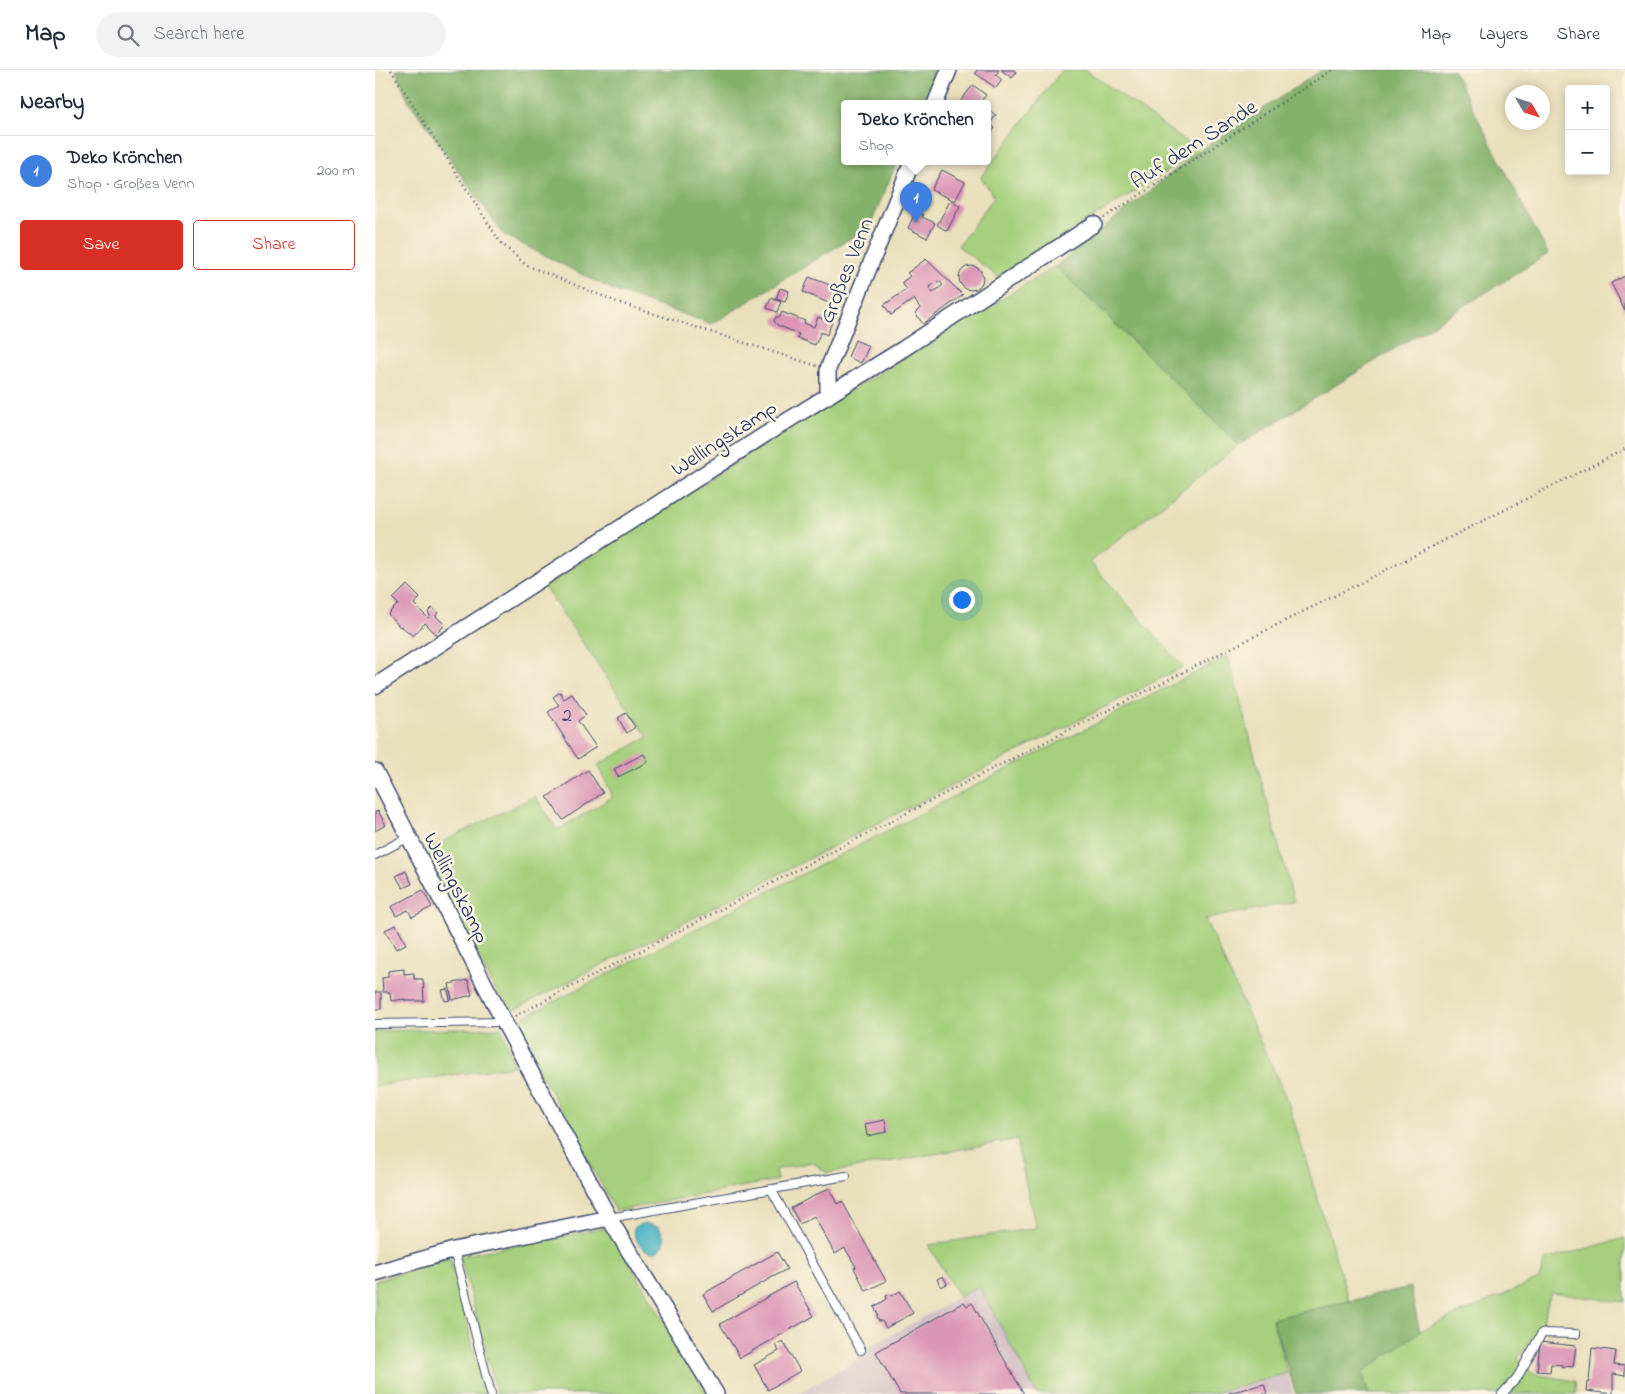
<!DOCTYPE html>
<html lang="en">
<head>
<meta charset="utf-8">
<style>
	:root { --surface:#fff; --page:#f2f2f3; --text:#1f2937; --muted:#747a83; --line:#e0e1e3; --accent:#d93025 }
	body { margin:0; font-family:"Indie Flower",sans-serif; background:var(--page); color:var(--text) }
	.controls { position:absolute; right:15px; top:15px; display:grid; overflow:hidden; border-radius:5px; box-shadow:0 2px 12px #0003 }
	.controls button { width:45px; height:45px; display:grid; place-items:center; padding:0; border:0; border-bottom:1px solid var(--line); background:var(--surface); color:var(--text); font:25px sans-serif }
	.compass { position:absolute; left:1130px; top:15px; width:45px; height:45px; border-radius:50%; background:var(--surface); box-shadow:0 2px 12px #0003; rotate:129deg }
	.you { position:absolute; left:586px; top:529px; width:18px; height:18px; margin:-12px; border:4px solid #fff; border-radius:50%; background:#1a73e8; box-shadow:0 0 0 8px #1a73e833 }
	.badge { display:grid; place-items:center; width:32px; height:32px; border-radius:50%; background:var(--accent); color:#fff; font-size:16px; font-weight:700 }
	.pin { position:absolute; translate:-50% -41px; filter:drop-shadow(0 1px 2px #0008) }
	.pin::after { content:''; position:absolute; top:26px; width:18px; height:15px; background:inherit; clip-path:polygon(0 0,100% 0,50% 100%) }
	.popup { position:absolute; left:466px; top:30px; width:150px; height:65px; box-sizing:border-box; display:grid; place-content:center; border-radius:5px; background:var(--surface); filter:drop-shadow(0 1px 4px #0005); font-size:16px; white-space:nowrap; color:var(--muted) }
	.popup b { font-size:19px; color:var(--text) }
	.popup::after { content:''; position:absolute; left:50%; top:100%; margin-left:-10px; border:10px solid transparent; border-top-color:var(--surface) }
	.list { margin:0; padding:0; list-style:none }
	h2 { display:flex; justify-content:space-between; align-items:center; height:65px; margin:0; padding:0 20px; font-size:21px }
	h2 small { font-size:16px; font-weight:400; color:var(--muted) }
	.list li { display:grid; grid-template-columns:32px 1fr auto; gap:15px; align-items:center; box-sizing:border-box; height:70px; padding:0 20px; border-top:1px solid var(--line) }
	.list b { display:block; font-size:19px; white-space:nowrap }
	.list p { margin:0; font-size:16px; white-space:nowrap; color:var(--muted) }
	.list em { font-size:16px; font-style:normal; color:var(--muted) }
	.actions { display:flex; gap:10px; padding:15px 20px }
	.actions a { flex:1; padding:11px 0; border:1px solid var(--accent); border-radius:5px; text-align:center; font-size:18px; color:var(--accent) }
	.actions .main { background:var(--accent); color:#fff }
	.icon { flex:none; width:28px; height:28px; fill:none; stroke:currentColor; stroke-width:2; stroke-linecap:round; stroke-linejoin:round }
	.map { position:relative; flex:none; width:1250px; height:1324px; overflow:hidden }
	header { display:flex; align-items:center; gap:30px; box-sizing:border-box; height:70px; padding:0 25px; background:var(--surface); border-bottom:1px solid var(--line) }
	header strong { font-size:24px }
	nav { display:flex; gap:28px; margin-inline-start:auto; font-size:18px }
	.search { width:350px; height:45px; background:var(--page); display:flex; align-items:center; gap:12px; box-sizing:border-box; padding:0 18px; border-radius:28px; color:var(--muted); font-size:19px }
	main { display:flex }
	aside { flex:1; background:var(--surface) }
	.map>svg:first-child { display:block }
</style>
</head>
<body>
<header>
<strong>Map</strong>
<div class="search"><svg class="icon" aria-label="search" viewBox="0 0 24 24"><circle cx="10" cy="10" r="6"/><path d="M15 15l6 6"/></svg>Search here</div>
<nav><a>Map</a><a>Layers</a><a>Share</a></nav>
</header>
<main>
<aside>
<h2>Nearby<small></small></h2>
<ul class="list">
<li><span class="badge" style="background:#3f7fe0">1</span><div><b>Deko Krönchen</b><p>Shop · Großes Venn</p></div><em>200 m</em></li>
</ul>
<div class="actions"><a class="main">Save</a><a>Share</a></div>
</aside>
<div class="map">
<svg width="1250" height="1324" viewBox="0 0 1250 1324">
	<rect width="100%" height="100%" fill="#fcf5e5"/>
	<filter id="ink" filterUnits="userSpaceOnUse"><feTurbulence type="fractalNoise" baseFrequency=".02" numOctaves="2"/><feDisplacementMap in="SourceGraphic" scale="10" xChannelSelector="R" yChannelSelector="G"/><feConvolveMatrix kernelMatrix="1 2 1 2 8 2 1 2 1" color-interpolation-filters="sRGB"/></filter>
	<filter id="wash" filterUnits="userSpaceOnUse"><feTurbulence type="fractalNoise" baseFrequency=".0096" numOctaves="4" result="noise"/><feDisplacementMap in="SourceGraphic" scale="20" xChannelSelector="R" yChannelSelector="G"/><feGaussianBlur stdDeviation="1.12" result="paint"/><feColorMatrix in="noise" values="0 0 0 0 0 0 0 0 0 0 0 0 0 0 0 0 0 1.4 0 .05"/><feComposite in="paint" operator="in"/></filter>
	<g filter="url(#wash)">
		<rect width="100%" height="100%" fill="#e9dfbb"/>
		<path fill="#d2bec4" d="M604,1216L662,1324H421L484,1289L482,1284Z
			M912,1303L918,1324H835Z"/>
		<path fill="#a5cf7b" stroke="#607f6c" d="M687,0H711L824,81L623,207L583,176L619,127L606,107Z
			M681,196L864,375L715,492L808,597L133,943L47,782L160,726L182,760L238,727L223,695L273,667L169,517L404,364Z
			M853,586L919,832L830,849L913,1032L974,1231L897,1249L912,1303L835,1324H662L604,1216L584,1227L553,1175L661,1158L643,1079V1069L452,1103L437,1092L400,1100L402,1110L241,1141L170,1011L137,953Z
			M126,958L139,996L0,1016V961Z
			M233,1157L332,1324H122L85,1186Z
			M1250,1168V1232L1176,1223L1167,1254L1143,1288L1158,1304L1200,1311L1201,1324H994L987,1303L1045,1261L1164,1209L1170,1190Z
			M75,1188L110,1324H0V1211Z"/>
		<path fill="#84b26b" stroke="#507064" d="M21,0H561L546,34H470V92H522L495,156L337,254L240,221L129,165L33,30Z
			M947,0H1078L1173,184L864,375L681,196L824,81Z
			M1035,1217L1045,1261L987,1303L994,1324H921L897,1249Z"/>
		<path fill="#46b2c3" stroke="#307090" d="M266,1154H273L284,1157L289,1167V1175L282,1182C269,1183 262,1174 258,1161L260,1157Z"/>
		<g id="blocks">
			<path fill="#db95b5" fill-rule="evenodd" d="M602,0H624L621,5L627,10L621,18L600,3Z
				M626,0H639L641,2L637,8Z
				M598,15L611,25L604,34H585L584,33Z
				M612,39L621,45L615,54L620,58L613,67Z
				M567,100L590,112L580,131L556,120Z
				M575,131L585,136L572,161L562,155Z
				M541,141L548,145L547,147L560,153L552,168L533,158Z
				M551,189L588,225L548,254L540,243L545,238L539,229L516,245L509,235L532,219L526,213L535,206L532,203ZM564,211L568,215L558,223L554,217Z
				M584 208a12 12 0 1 1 24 0a12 12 0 1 1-24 0Z
				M1250,206V241L1236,213Z
				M434,207L463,218L456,234L428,222Z
				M405,218L414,221L410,232L401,229Z
				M396,228L406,232L402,242L392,238Z
				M407,242L430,251L429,253L439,257L443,247L457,252L452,265L446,262L440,275L422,268L424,264L402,255L399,251L401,247H405Z
				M480,270L494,276L486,293L473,287Z
				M32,515L45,528L39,534L53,548L55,546L53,542L57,538L63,542L61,546L70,555L61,564L50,553L38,566L26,556L25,557L13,544L23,534L18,529Z
				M185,622L189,629L197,624L211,645L203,651L221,677L203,689L173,642L184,635L178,627Z
				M251,643L260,657L252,663L243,648Z
				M269,684L273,692L243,707L239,699Z
				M213,700L228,723L188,750L172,727Z
				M3,741L11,755L0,761V742Z
				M31,801L37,814L28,818L21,806Z
				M48,820L57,837L37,847L33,840L21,846L16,837Z
				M21,855L31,874L21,879L10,860Z
				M29,899V904L39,903V909H48L49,931H30V929L16,931L15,922H8L7,908L13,907V901Z
				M93,910L97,925L77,930L74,914Z
				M73,919L75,930L70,931L67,920Z
				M0,922H6V939H0Z
				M510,1050L512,1062L492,1066L490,1054Z
				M454,1118L462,1134L467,1131L511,1211L491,1221L479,1198L481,1197L470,1178L460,1184L439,1146L425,1154L416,1138Z
				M402,1182L412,1199L338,1241L328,1224Z
				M568,1206L572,1214L566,1217L562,1209Z
				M419,1212L439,1246L365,1288L345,1254Z
				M525,1221L538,1243L511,1258L507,1251H504L502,1246L503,1244L499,1237L512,1229L511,1226L515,1224L517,1226Z
				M589,1232L592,1236L597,1233L649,1324H525L501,1282Z
				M408,1271L425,1301L393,1320L379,1295L404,1281L400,1275Z
				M1165,1272L1201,1276L1198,1297L1190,1296V1298L1187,1297V1295L1176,1294L1175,1302L1162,1301Z
				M1217,1278L1241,1281L1239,1295L1250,1296V1306L1238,1304V1324L1211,1321L1212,1312H1214Z
				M889,1314L892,1324H854V1323Z"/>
		</g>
	</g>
	<g filter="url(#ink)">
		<use href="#blocks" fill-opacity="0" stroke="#3a496c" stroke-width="1"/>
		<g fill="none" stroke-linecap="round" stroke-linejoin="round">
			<g stroke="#3a496c" stroke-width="10">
				<path id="service" d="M0,785L34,767
					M0,954L129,952
					M396,1119L486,1280
					M234,1148L471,1106
					M79,1180L116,1324
					M1127,1324L1142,1308L1167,1263L1201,1264"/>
			</g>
			<g stroke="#3a496c" stroke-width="18">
				<path id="minor" d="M560,34L574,0
					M453,326V299L537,92
					M0,616L391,364L528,279L719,154
					M0,701L129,952L234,1148
					M0,1203L79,1180L234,1148L341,1324"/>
			</g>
			<path stroke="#3a496c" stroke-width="2.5" stroke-dasharray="1 4" stroke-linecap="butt" d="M16,0L125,172L151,195L242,232L442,296
				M729,148L957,0
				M140,946L613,701L1250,379"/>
			<use href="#service" stroke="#fff" stroke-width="8"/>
			<use href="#minor" stroke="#fff" stroke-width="15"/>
		</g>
	</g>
	<g text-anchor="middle" stroke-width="5" stroke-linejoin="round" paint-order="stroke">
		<g font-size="20" fill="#4b4874">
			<text x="192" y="651">2</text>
		</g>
		<g font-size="22" fill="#1b2f5e" stroke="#fcf5e5">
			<text transform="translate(818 73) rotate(-33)" y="8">Auf dem Sande</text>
			<text transform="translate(470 200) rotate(-68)" y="8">Großes Venn</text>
			<text transform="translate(348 367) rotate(-33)" y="8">Wellingskamp</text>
			<text transform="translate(83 817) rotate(63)" y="8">Wellingskamp</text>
		</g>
	</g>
</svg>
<div class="controls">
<button>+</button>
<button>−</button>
</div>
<svg class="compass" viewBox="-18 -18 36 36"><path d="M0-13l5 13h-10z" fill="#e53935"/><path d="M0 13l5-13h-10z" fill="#747a83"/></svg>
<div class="you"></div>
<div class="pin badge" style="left:541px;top:153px;background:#3f7fe0">1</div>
<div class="popup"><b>Deko Krönchen</b>Shop</div>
</div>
</main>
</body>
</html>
